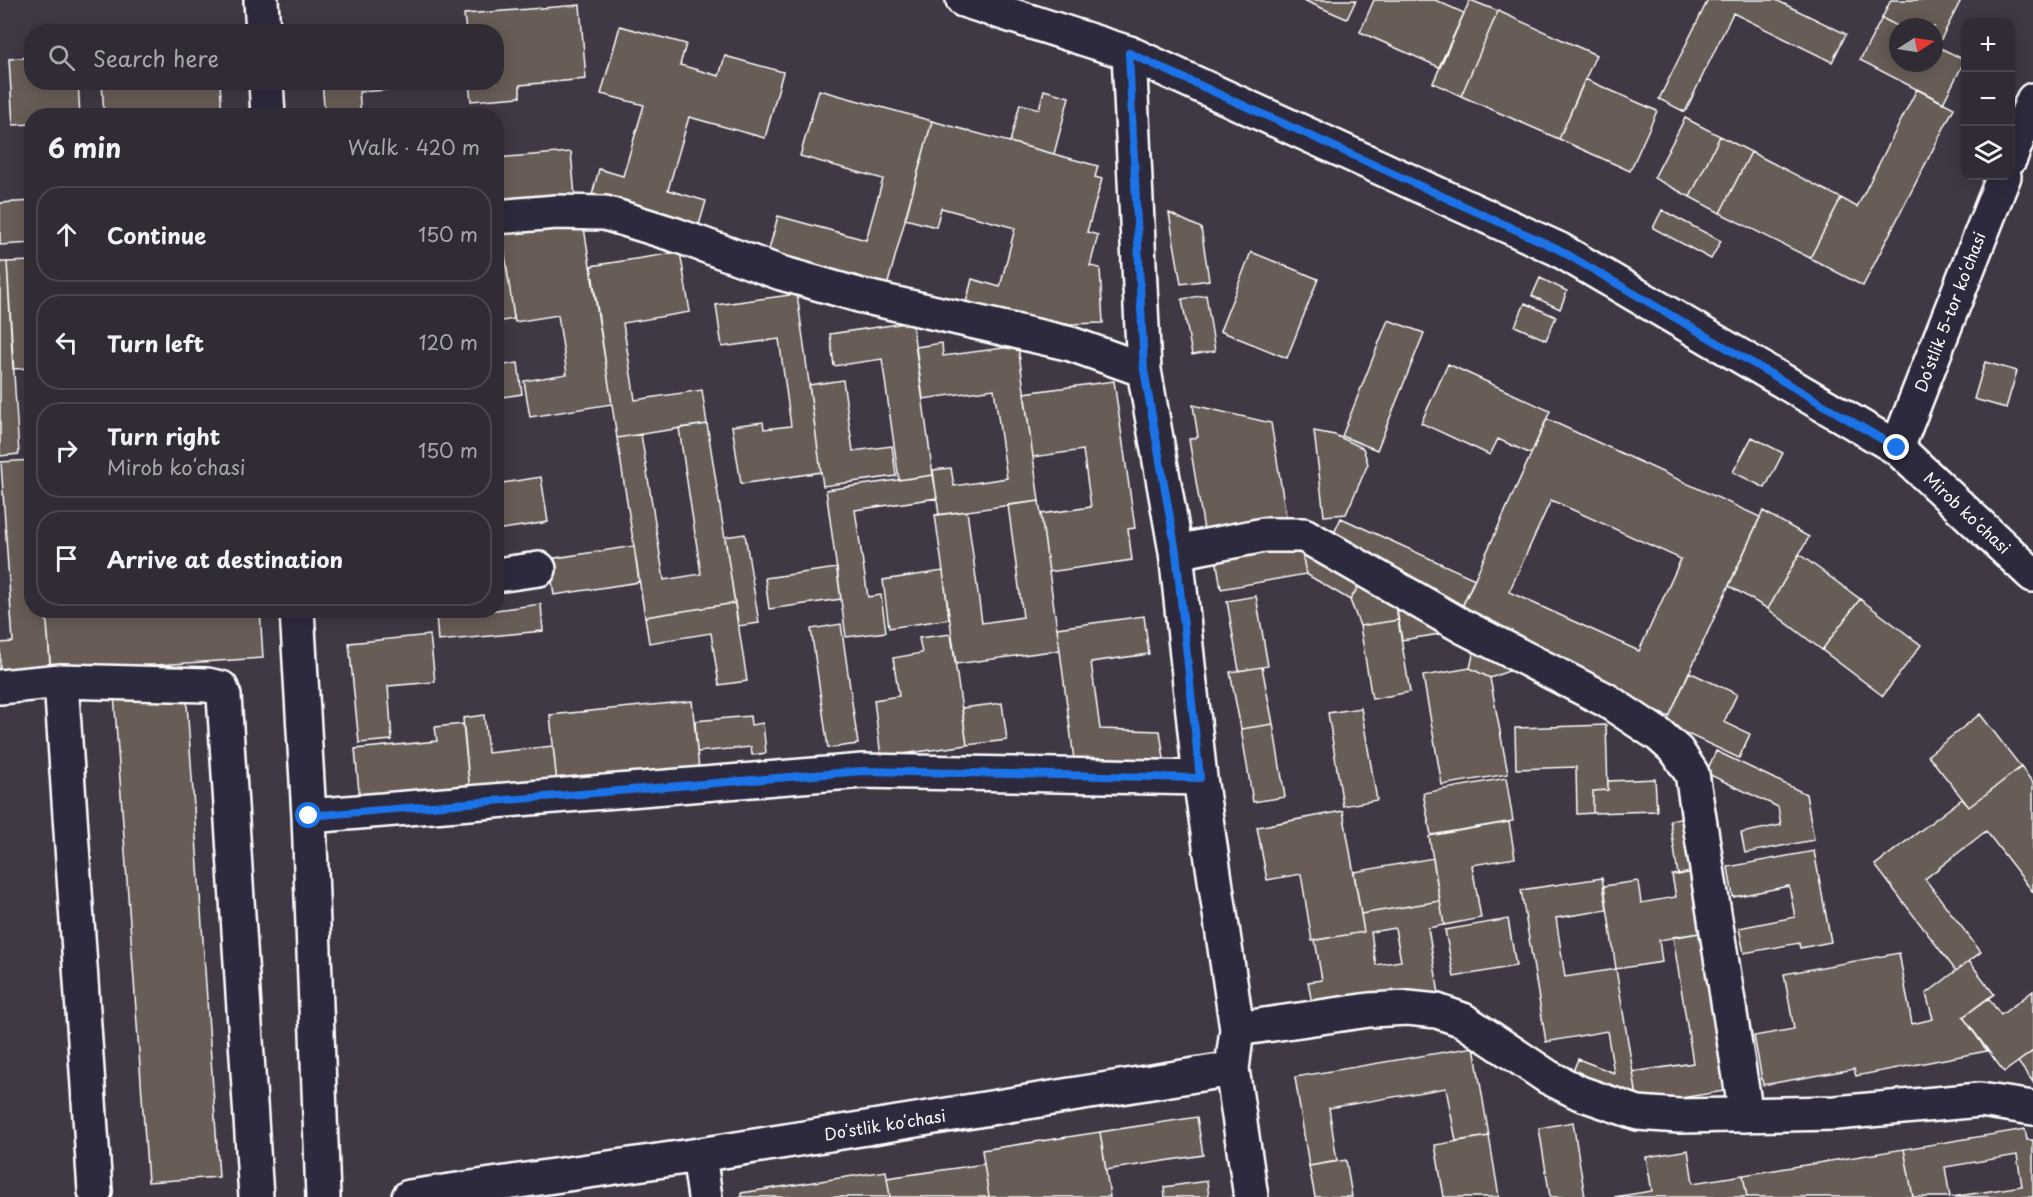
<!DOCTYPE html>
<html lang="en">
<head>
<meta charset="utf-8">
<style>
	:root { --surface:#302b34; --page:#38333c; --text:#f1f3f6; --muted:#a8a7ac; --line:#4b474f }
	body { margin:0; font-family:"Playpen Sans",sans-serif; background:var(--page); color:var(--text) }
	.controls { position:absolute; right:18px; top:18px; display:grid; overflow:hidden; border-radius:12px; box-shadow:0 3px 15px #0003 }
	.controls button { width:54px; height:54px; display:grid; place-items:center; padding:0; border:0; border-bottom:2px solid var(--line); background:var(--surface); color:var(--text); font:30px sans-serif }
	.compass { position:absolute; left:1889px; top:18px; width:54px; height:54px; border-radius:50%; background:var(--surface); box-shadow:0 3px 15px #0003; rotate:78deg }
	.stop { position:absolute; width:18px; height:18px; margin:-14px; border:4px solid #1a73e8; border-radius:50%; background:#fff }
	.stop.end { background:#1a73e8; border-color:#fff; box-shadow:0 2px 6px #0008 }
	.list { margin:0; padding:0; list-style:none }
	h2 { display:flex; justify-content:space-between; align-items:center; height:78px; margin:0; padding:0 24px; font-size:26px }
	h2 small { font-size:20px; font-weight:400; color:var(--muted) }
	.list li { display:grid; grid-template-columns:39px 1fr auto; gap:18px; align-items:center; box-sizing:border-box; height:96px; margin:0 12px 12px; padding:0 12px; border:2px solid var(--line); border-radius:24px }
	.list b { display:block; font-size:22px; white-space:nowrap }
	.list p { margin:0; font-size:20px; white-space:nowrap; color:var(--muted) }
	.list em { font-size:20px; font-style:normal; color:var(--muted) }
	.icon { flex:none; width:33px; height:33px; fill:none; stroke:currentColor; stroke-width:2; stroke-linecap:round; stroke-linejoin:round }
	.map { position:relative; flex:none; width:2033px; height:1197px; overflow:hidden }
	.search { position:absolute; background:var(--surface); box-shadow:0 3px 15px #0003; left:24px; top:24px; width:480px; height:66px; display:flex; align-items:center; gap:15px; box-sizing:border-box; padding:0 21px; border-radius:24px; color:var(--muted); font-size:22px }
	.panel { position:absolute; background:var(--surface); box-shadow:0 3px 15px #0003; left:24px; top:108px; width:480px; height:510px; border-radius:24px }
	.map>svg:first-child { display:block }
</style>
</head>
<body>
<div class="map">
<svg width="2033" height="1197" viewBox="0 0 2033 1197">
	<rect width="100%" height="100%" fill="#403945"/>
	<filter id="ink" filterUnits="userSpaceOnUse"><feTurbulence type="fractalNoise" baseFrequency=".0167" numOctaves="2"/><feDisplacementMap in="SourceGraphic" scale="12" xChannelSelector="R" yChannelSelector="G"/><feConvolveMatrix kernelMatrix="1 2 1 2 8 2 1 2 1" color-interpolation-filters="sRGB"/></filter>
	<g filter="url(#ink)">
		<path fill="#685c57" stroke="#fff" stroke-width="1.5" fill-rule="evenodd" d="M1303,0H1356L1347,19Z
			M1374,0H1435L1464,13L1439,67L1360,32Z
			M1470,0L1498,11L1461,96L1433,83Z
			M1708,0H1776L1846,34L1832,62L1733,13L1685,112L1659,99Z
			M1891,0H1961L1937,47L1934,45V27H1899L1882,18Z
			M580,5L586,79L520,85V97L471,101L469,82H496V32H466L464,14Z
			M1498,11L1596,55L1559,139L1461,96Z
			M1882,18L1899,27L1898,63H1934V45L1965,60L1943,103L1860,60Z
			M620,26L686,44L680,65L719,76L725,56L783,72L765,138L689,117L668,190L706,201L699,225L592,195L599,169L623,176L644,105L601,94Z
			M32,57V82H78L80,116H32V124L13,125L9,59Z
			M1585,79L1657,111L1630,171L1559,139Z
			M102,82H220L222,116H104Z
			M322,82H469L470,84L359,92L361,116H325Z
			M1917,89L1954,108L1863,286L1810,258L1841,198L1857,207Z
			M819,90L932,121L885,294L766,261L778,216L866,240L883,179L800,156Z
			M1044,90L1069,97L1054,154L1010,142L1020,104L1039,109Z
			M1685,118L1720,136L1690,197L1654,178Z
			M932,121L1098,166L1095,177L1102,179L1087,232L1098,235L1090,266L1100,268L1103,323L1001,326L963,315L972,279L1000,287L1015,228L941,208L936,227L905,219Z
			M1720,136L1751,152L1720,213L1690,197Z
			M571,152L576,207L496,214V158Z
			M1751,152L1841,198L1810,258L1720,213Z
			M32,201V243L0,245V203Z
			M1662,210L1721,241L1711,259L1653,228Z
			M1169,213L1201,228L1209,280L1181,284Z
			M582,215L612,404L530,417L524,381L567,374L558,315L515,322L500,227Z
			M504,247L514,319L496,322V248Z
			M680,252L690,312L623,323L635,400L702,390L707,424L617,438L591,266Z
			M1251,252L1318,279L1287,358L1220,331Z
			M32,261V368L13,369L7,262Z
			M0,262H7L19,454L0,456Z
			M1540,278L1567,291L1560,309L1532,296Z
			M797,294L821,472L741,484L732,426L763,422L764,429L791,426L779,339L722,347L716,305Z
			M1206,295L1215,351L1192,355L1182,299Z
			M1525,303L1556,317L1546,340L1515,326Z
			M1388,320L1424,333L1377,450L1342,436Z
			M912,322L933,475L899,480L882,359L834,366L830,334Z
			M942,343L943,356L1018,346L1039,501L939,515L933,470L951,468L954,486L1007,478L994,389L923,399L916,347Z
			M1985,362L2017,371L2006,408L1974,399Z
			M518,363L522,394L496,398V366Z
			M1448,364L1550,411L1531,454L1498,439L1490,455L1421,423Z
			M843,380L853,451L892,446L896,476L823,486L809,385Z
			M1114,381L1135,528L1128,529L1132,560L1049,572L1041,514L1091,507L1083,450L1033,457L1024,393Z
			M1193,405L1271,423L1288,528L1206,542L1189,439L1198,437Z
			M1547,419L1760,517L1669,717L1456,620ZM1551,500L1681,559L1639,651L1509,592Z
			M707,424L735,603L645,617L617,438L641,434L664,580L701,574L679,428Z
			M496,426L502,454L496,455Z
			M1314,431L1335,435L1363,448L1368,464L1346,514L1324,516Z
			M1752,437L1783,453L1765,488L1733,472Z
			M32,460V610H46L51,678L0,682V643L13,642L1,462Z
			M933,475L937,498L855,510L868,597L881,595L886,632L846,637L826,490Z
			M541,477L548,522L496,530V484Z
			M1039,501L1060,650L956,664L935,515L967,511L982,623L1023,617L1008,505Z
			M1763,511L1809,537L1768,609L1729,586Z
			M1341,518L1475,579L1462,607L1328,546Z
			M745,534L759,623L738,626L725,537Z
			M1299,536L1365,576L1350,600L1306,574Z
			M1299,536L1306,574L1221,589L1215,551Z
			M634,546L639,582L554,595L549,559Z
			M1799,554L1860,599L1822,650L1768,609Z
			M837,568L841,599L769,609L765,578Z
			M943,571L949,619L889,628L883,580Z
			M1361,582L1396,604L1398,620L1360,626L1350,600Z
			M1256,596L1268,666L1239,671L1227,601Z
			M1860,599L1921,645L1883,696L1822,650Z
			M735,603L747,681L719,685L711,633L649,643L645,617Z
			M541,604L543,631L438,641L436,614L496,610Z
			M1424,607L1437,613L1440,634L1402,640L1397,611Z
			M46,610H260L263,658L51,672Z
			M1144,616L1149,654L1091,662L1100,729L1160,731L1165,766L1075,767L1057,628Z
			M1398,620L1410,692L1372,699L1360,626Z
			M841,624L858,744L828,748L811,629Z
			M951,634L967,745L881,757L874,700L899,696L893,658L922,653L919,638Z
			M430,635L435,682L388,686L392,740L359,743L349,643Z
			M1477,637L1517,657L1509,671L1490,678L1470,668Z
			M1262,667L1273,724L1241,729L1230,672Z
			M1470,668L1490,678L1508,774L1442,785L1423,676Z
			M1689,672L1737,694L1724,722L1750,734L1739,758L1666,724Z
			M186,689L219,1177L148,1182L114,694Z
			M692,701L699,769L557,783L550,715Z
			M1002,703L1007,740L967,745L962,708Z
			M1361,708L1377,800L1343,806L1328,713Z
			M1980,714L2021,767L1969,807L1928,755Z
			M484,715L488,753L553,746L557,783L470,792L463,718Z
			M750,716L751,725L763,723L766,753L752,755L751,747L697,752L695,721Z
			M463,724L470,792L360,803L355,749L437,741L435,727Z
			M1273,724L1285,797L1253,802L1241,729Z
			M1606,725L1608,790L1593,791V813L1577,814L1576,767L1516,769L1515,728Z
			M1716,751L1806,794L1814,840L1745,853L1741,833L1781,825L1778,807L1706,773Z
			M2021,767L2033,783V892L1986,831L1925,879L1981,952L1956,971L1875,865L1962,799L1969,807Z
			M1506,778L1513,821L1431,835L1423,793Z
			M1655,779L1657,811L1593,813V791L1608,790V781Z
			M1343,811L1364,932L1312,941L1301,874L1267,880L1257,827Z
			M1694,815L1702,870L1678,875L1670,820Z
			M1509,822L1515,858L1472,865L1481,918L1444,925L1429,836Z
			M1814,851L1831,942L1800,948L1799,943L1744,953L1739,928L1795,917L1789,886L1733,897L1728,867Z
			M1433,858L1440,901L1361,914L1354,872Z
			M1702,870L1712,931L1659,940L1662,962L1616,969L1604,886L1638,881L1641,903L1676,897L1672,875Z
			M1602,878L1607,910L1556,918L1565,977L1616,969L1637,1097L1571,1076L1578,1059L1614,1073L1607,1031L1546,1042L1521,890Z
			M1440,901L1444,925L1428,928L1439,994L1314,1015L1308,982L1322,980L1315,940L1364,932L1361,914ZM1395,928L1401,961L1376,965L1371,932Z
			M1508,919L1516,966L1454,977L1445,930Z
			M1712,931L1737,1089L1638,1105L1633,1072L1693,1063L1673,937Z
			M1899,953L1912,1024L1933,1019L1926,994L1969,961L1994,994L1963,1017L1987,1051L1856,1076L1854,1069L1763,1085L1754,1036L1794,1029L1784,974Z
			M2033,991V1051L2004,1072L1963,1017L1988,998L2001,1015Z
			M1474,1047L1489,1136L1456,1141L1446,1088L1329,1108L1337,1161L1309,1166L1295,1077Z
			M2033,1051V1082L2018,1062Z
			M1197,1117L1203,1155L1106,1170L1100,1132Z
			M1573,1122L1585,1197H1550L1539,1128Z
			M2025,1129L2027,1140H2033V1197H1952L2022,1186L2017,1155L1945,1167L1950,1197H1913L1904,1149Z
			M1100,1132L1110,1197H989L982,1150Z
			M1489,1136L1499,1197H1444L1435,1145Z
			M1904,1149L1913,1197H1747L1743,1175Z
			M1688,1150L1693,1183L1743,1175L1747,1197H1614L1652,1191L1646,1157Z
			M1346,1160L1352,1197H1315L1309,1166Z
			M984,1164L989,1197H890L887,1178Z
			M886,1171L890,1197H741V1193Z
			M1207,1181L1209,1197H1165L1164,1187Z"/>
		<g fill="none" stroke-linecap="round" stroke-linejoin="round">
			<g stroke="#fff" stroke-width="38">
				<path id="street" d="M261,0L263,32
					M1129,53L1144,370L1176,552L1200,778L1237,1029L1232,1069
					M266,82L268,116
					M496,217L556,212L605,213L676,235L781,273L862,296L1071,344L1144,370
					M1176,552L1264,535H1304L1462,626L1606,700L1659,735L1677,751L1692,774L1746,1115
					M496,575L539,569
					M297,610L309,816L323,1197
					M61,681L95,1191
					M0,687L61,681L207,685L221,688L224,696L256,1197
					M309,816L863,771L1200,778
					M1237,1029L1369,1010L1408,1008L1437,1011L1463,1020L1548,1077L1580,1093L1638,1113L1679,1116L1836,1113L1980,1100L2033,1108
					M699,1155L705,1197
					M409,1197L699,1155L1232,1069L1251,1197"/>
			</g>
			<g stroke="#fff" stroke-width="38">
				<path id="secondary" d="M963,0L1129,53L1558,249L1897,448L2033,575
					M2010,158L2033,100
					M1897,448L2004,176"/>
			</g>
			<use href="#street" stroke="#2f2a3d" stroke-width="33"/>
			<use href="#secondary" stroke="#2f2a3d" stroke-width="33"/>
		</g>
	</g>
	<g fill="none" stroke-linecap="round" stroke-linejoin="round" filter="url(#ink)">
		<path stroke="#1a73e8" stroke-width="8" d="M309,816L863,771L1200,778L1176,552L1144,370L1129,53L1558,249L1897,448"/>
	</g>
	<g text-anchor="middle" stroke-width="4.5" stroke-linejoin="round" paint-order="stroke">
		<g font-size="16" fill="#fff" stroke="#2f2a3d">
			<text transform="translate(1950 312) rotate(-69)" y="6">Doʻstlik 5-tor koʻchasi</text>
			<text transform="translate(1967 513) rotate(43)" y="6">Mirob koʻchasi</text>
			<text transform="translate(885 1125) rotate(-9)" y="6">Doʻstlik koʻchasi</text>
		</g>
	</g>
</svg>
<div class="controls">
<button>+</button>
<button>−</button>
<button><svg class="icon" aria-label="layers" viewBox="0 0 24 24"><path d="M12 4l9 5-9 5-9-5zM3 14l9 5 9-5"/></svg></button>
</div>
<svg class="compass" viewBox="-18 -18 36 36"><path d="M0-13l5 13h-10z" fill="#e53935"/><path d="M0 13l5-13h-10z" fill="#a8a7ac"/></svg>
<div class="stop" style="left:309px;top:816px"></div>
<div class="stop end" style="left:1897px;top:448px"></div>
<div class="search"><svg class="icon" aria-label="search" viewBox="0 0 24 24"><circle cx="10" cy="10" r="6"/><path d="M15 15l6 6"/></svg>Search here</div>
<section class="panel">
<h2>6 min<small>Walk · 420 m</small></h2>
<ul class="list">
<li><svg class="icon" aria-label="ahead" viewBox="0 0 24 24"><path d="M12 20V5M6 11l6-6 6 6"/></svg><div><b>Continue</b></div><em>150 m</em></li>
<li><svg class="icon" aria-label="left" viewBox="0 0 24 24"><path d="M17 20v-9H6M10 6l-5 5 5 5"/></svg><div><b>Turn left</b></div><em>120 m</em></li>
<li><svg class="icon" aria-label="right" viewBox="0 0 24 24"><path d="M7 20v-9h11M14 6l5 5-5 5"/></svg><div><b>Turn right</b><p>Mirob koʻchasi</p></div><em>150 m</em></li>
<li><svg class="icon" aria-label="arrive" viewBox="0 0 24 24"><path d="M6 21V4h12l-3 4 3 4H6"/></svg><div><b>Arrive at destination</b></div></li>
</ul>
</section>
</div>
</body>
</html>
